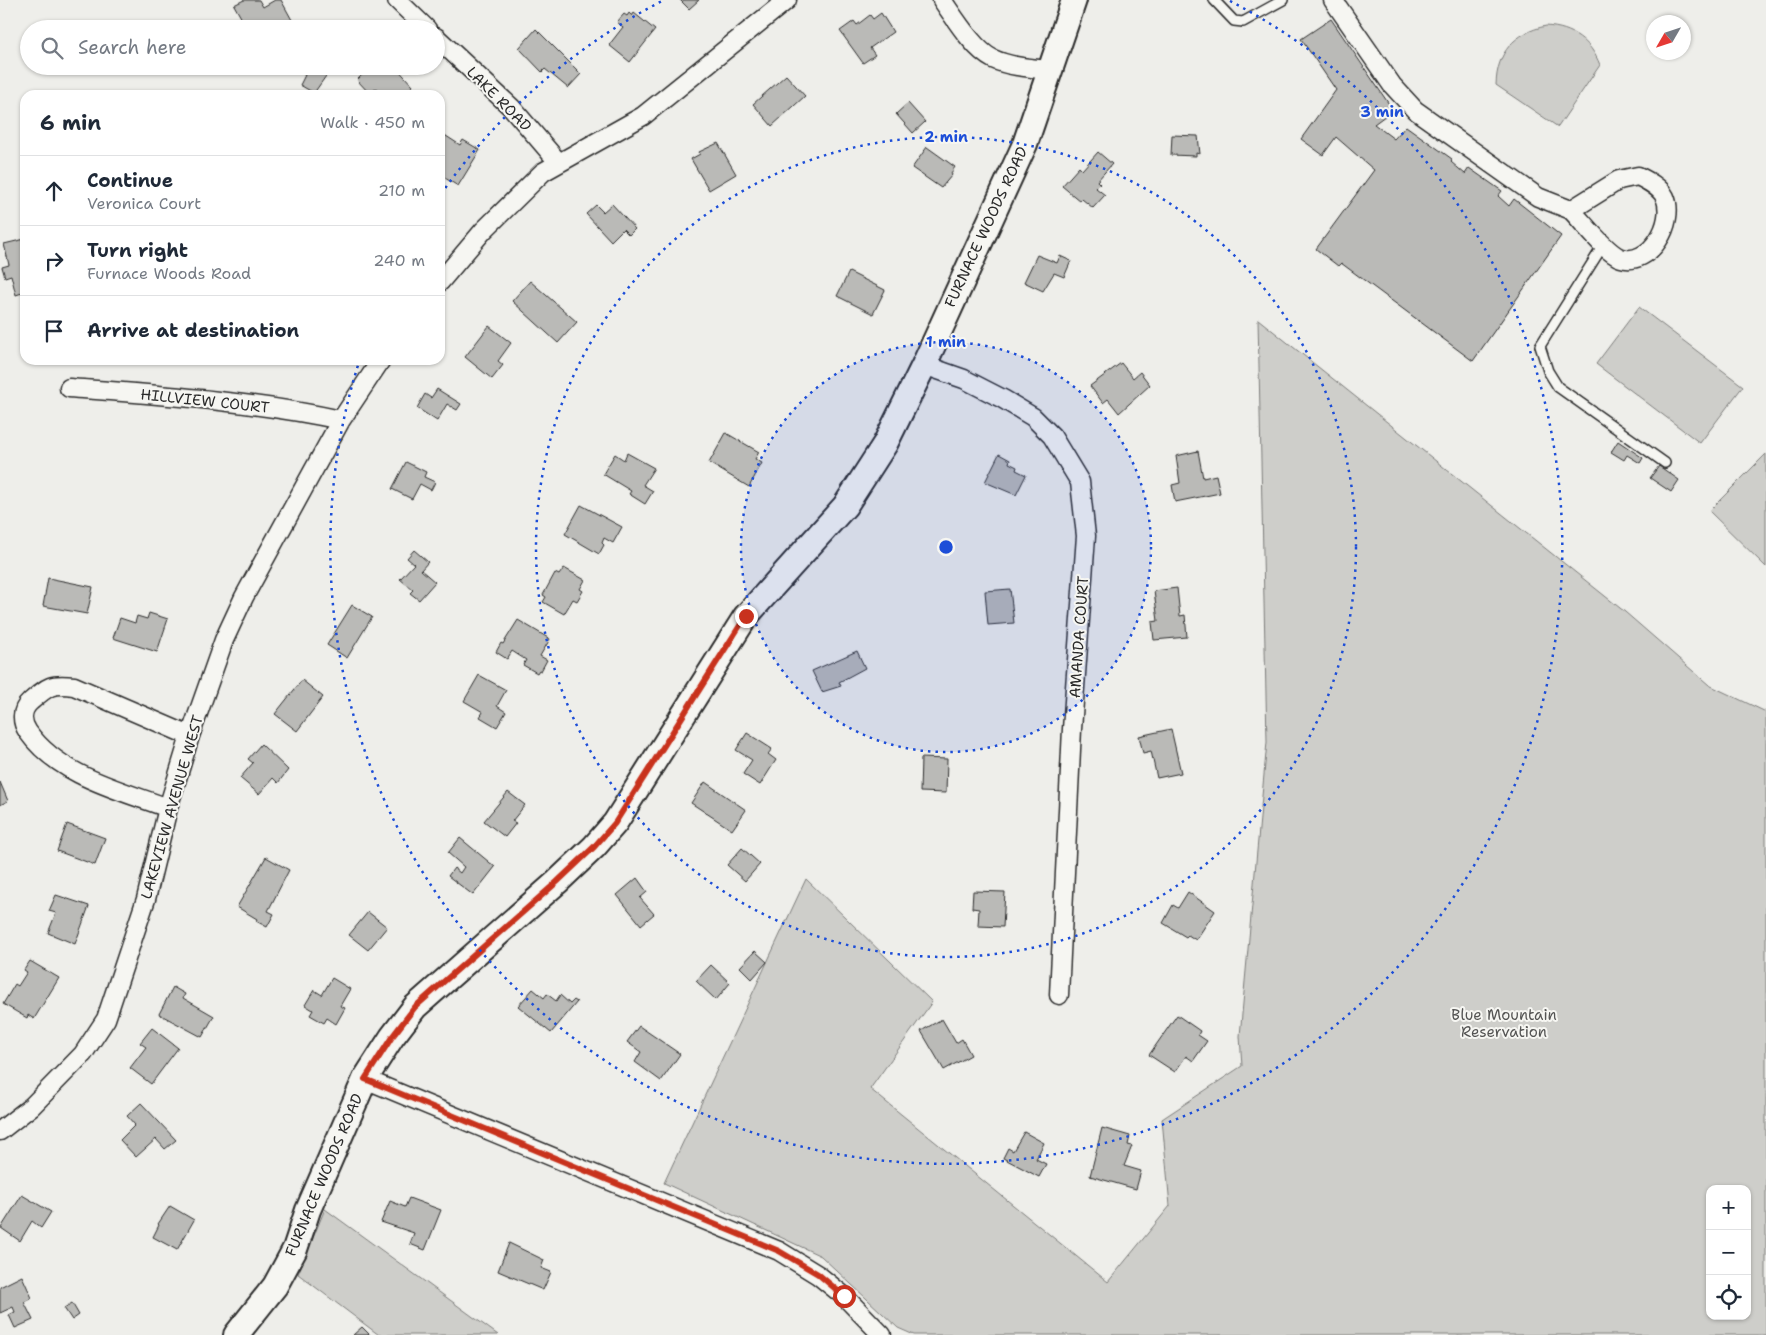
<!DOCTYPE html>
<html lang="en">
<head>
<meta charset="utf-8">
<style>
	:root { --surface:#fff; --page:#f6f6f7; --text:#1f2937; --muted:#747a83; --line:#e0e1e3 }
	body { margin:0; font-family:"Shantell Sans",sans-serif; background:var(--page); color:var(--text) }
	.controls { position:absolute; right:15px; bottom:15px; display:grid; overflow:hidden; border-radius:10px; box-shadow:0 1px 4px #0004 }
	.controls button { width:45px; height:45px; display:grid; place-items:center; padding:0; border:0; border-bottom:1px solid var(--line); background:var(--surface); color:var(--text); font:25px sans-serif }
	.compass { position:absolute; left:1646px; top:15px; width:45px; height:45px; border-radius:50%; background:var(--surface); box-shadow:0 1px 4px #0004; rotate:231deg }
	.stop { position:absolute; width:15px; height:15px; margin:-11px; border:4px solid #c8321e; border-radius:50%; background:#fff }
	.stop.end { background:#c8321e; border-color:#fff; box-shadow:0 1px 5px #0008 }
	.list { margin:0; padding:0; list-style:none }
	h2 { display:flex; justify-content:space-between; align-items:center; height:65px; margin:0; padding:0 20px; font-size:21px }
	h2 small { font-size:16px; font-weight:400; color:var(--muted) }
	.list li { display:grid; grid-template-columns:32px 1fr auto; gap:15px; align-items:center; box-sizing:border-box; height:70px; padding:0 20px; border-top:1px solid var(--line) }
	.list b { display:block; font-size:19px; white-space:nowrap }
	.list p { margin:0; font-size:16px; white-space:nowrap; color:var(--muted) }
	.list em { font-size:16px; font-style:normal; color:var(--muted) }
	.icon { flex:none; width:28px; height:28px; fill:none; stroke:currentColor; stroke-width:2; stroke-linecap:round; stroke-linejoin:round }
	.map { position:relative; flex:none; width:1766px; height:1335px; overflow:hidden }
	.search { position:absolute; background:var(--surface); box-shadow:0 1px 4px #0004; left:20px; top:20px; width:425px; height:55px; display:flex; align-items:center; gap:12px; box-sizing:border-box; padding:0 18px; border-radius:28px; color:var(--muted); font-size:19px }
	.panel { position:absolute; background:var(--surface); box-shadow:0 1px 4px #0004; left:20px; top:90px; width:425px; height:275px; border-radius:15px }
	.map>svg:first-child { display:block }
</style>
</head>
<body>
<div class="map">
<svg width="1766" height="1335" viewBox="0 0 1766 1335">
	<rect width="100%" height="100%" fill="#eeeeea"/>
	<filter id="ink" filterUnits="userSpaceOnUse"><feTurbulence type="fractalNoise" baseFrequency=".02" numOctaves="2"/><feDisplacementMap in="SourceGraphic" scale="10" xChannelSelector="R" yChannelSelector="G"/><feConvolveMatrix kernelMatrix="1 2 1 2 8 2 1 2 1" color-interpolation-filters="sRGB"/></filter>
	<g filter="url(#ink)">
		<path fill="#cececa" stroke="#7c7c7a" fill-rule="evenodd" d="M1546,26C1573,28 1590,40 1600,65L1558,127L1496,85C1497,52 1514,33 1546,26Z
			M1639,307L1743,386L1700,443L1596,364Z
			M1258,319L1625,612L1709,685L1766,712V1335H914L898,1328L821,1256L664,1183L806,879L932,1002L870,1089L1108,1282L1170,1206L1162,1119L1242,1066L1240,1036L1267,742ZM1710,1189H1747V1316H1710Z
			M1766,454V567L1709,511Z
			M325,1209L498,1335H379L298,1274Z"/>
		<path fill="#babab7" stroke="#2b2b2b" d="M244,0H259L263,7L275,0H281L292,20L276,29H236L234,25L243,21L234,5Z
			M680,0H699L689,9Z
			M629,13L632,16L634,13L655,30L630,62L609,45L623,27L617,22L624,14L627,16Z
			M881,13L893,32L870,48L875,55L863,63L840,31L854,21L857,25L870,15L873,19Z
			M1331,19L1393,110L1374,124L1394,139L1406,126L1452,159L1451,162L1465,174L1469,168L1502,191L1498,196L1509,206L1514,199L1561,236L1473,361L1341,263L1338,266L1316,249L1374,170L1336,137L1323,155L1301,139L1336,90L1301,39Z
			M536,29L581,74L568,88L545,69L542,72L519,48Z
			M290,66H333L314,93L300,85L305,75Z
			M361,66H395L413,86L403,95H383L376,88L370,94L357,80L363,74L358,69Z
			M786,75L805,96L772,126L753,104Z
			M908,103L925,122L913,133L896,114Z
			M443,134L460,145L463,140L480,150L458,186L440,175V139Z
			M1172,135L1198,136L1200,154L1196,153V156L1171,155Z
			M718,143L736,174L709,190L691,159L700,154L699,152Z
			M927,147L955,167L951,173L952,175L941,188L912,168Z
			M1098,152L1112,164L1097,181L1100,184L1096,188L1105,195L1093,208L1082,199L1080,201L1062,186L1079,167L1082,170Z
			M612,204L635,229L629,235L623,229L611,241L586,214L596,205L603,212Z
			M25,239V292L16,295L11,275L5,277L2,267L9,265L4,244Z
			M1037,255L1057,263L1060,256L1071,261L1064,277L1054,273L1043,291L1024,282Z
			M849,272L885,290L873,314L837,296Z
			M530,281L577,322L558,343L512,301Z
			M489,326L511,343L498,361L503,365L492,379L465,357Z
			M1121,363L1133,378L1140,372L1150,385L1119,413L1108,399L1103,403L1090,386Z
			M437,389L461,404L457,410L447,404L437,421L417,408L425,394L431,398Z
			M726,433L759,452L755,459L762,463L749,487L709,463Z
			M1618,441L1643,458L1640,463L1627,455L1624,460L1611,452Z
			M1198,451L1203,478L1216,475L1220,493L1175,502L1172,485L1180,483L1176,456Z
			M627,453L654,468L643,485L653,491L645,504L629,494L631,491L603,474L615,454L624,460Z
			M999,454L1010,460L1009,463L1017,467L1016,470L1026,475L1016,495L985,482Z
			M406,462L426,472L424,477L435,482L431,490L420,484L412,499L392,489Z
			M1659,466L1679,480L1671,492L1650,478Z
			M581,505L622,527L613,543L604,538L602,543L604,545L599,554L565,534Z
			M414,550L428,562L421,570L435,582L419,600L410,593L413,590L400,579L414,564L407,558Z
			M564,568L585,580L580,589L583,591L577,601L573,599L564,614L543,602L546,597L543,595L555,573L559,575Z
			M48,578L93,587L87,614L43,606Z
			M1177,588L1180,616L1185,615L1187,637L1154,640L1152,622L1158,621L1154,591Z
			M1010,589L1014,623L988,625L985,591Z
			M352,605L372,617L347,658L327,645Z
			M149,613L168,619L157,652L113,638L120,618L135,623L137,616L147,619Z
			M518,620L550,639L540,656L547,660L541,671L539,670L537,673L523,665L526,660L512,651L507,659L496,652L501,643L503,644Z
			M857,651L865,668L839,682L841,686L822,692L812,671Z
			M479,675L506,690L497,706L506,712L497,727L480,717L483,712L464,701Z
			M302,680L323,697L297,731L275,714Z
			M1171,729L1181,773L1157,778L1151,751L1143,753L1139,736Z
			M747,733L772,749L768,754L776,760L760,785L743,774L752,760L736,750Z
			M261,744L288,770L278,783L273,778L259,794L240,778L253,763L248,759Z
			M921,758L947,759L946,793L920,792Z
			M0,782L8,801L0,805Z
			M705,782L746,810L732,830L691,803Z
			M508,792L525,805L512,821L516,823L505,837L484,821Z
			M67,824L105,838L95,865L57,851Z
			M460,838L495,867L473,895L448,876L454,868L460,873L464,867L448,853Z
			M742,848L760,864L745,881L727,865Z
			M266,857L289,870L268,911L274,914L267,927L256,921L257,919L237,907Z
			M637,878L647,892L640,898L654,914L641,925L617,895Z
			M973,891L1005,892L1003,927L978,926L979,909L972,908Z
			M1188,892L1215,911L1196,940L1188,935L1186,937L1163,923L1173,905L1178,908Z
			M56,895L89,906L75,944L48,933L56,913L49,911Z
			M368,912L387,927L368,950L349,935Z
			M755,951L767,962L752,979L740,967Z
			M30,961L59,978L34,1019L28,1015L27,1018L3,1004L15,984L18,986L27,972L24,970Z
			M711,965L730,983L716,1000L696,981Z
			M332,978L350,989L340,1006L345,1008L336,1024L327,1018L324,1023L310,1015L313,1010L305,1005L314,990L322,995Z
			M173,987L185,994L183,998L214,1016L202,1037L159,1014Z
			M533,989L544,998L547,994L556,1001L560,995L570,1004L574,1000L577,1002L551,1033L518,1006Z
			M1177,1015L1200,1031L1198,1035L1207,1041L1193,1061L1186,1056L1175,1072L1149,1055Z
			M942,1019L956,1043L962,1039L971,1055L944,1070L921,1031Z
			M639,1026L680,1054L661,1081L635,1062L641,1052L627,1042Z
			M152,1028L178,1048L151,1084L130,1068L146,1047L140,1043Z
			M141,1103L176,1140L165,1149L156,1139L136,1157L120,1140L135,1125L127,1116Z
			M1102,1128L1130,1136L1128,1145L1132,1146L1124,1166L1141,1171L1136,1189L1090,1176Z
			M1024,1132L1044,1143L1036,1159L1046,1164L1039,1177L1003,1158L1008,1148L1013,1151Z
			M22,1195L51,1212L41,1228L32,1221L20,1241L1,1228Z
			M409,1198L441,1210L425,1250L410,1244L414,1233L381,1222L390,1201L405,1207Z
			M170,1206L194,1220L177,1250L153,1237L159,1225L158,1224Z
			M509,1243L544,1260L541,1268L551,1272L543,1290L498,1271Z
			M22,1276L32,1298L24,1302L33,1320L15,1328L9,1315L15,1312L13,1307L0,1313V1287Z
			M72,1303L79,1315L72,1320L64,1308Z
			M362,1327L370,1335H353Z"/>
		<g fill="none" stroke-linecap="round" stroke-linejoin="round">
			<g stroke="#2b2b2b" stroke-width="12">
				<path id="lane" d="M1214,0L1234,21L1243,22L1283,0
					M1604,244L1540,346L1548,371L1558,387L1665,463"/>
			</g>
			<g stroke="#2b2b2b" stroke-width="21">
				<path id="street" d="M397,0L427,29
					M942,0C954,17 974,50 993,59C1010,67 1032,68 1050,70
					M1333,0L1392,85L1415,110L1538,197L1571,210
					M436,37L512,108L559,163
					M1638,176C1648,181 1660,187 1665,197C1676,222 1650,267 1621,258C1606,253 1583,222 1571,210L1619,180Z
					M440,282L483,231L543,172L643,116L787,0
					M924,365L964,379L1003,399L1033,417L1052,436L1080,482L1086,536L1072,729L1059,995
					M69,388C160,395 252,401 341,420
					M168,808C120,790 59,776 28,732C21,722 21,710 30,702C48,686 51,683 74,686L190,736
					M365,1079L779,1251L818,1275L844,1296L882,1335
					M0,1131L32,1106L83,1054L106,1019L146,899L168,808L190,736L224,640L244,597L341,420L381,360"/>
			</g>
			<g stroke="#2b2b2b" stroke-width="28">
				<path id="secondary" d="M236,1335L275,1286L295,1249L308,1210L365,1079L392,1037L415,1007L557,882L594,847L615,823L746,616L845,506L885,444L924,365L1025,144L1074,0"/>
			</g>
			<use href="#lane" stroke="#f6f6f2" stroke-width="9"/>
			<use href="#street" stroke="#f6f6f2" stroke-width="18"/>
			<use href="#secondary" stroke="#f6f6f2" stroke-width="24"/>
		</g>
	</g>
	<g fill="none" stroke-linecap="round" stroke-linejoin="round" filter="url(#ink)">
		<path stroke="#c8321e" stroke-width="6" d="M746,616L615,823L594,847L557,882L415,1007L392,1037L365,1079L779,1251L818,1274L844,1296"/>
	</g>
	<circle cx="946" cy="547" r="205" fill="#1d4ed8" fill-opacity=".12"/>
	<g fill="none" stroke="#1d4ed8" stroke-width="2.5" stroke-dasharray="2.5 5">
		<circle cx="946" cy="547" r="205"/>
		<circle cx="946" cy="547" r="410"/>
		<path d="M441 194A616 616 0 0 1 662 1M1230 1A616 616 0 1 1 359 362"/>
	</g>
	<g text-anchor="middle" stroke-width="4" stroke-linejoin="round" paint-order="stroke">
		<g font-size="15" fill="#2b2b2b" stroke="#f6f6f2">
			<text transform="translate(499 99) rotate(45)" y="5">LAKE ROAD</text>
			<text transform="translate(986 227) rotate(-65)" y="5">FURNACE WOODS ROAD</text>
			<text transform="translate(205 401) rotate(6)" y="5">HILLVIEW COURT</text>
			<text transform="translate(1079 637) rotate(-86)" y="5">AMANDA COURT</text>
			<text transform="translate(172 807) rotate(-74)" y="5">LAKEVIEW AVENUE WEST</text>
			<text transform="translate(324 1175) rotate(-67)" y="5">FURNACE WOODS ROAD</text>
		</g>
		<g font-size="15" fill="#545453" stroke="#f6f6f2">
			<text x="1504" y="1020">Blue Mountain<tspan x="1504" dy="17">Reservation</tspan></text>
		</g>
	</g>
	<circle cx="946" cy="547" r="8" fill="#1d4ed8" stroke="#f6f6f2" stroke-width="2.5"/>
	<g font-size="15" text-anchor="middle" font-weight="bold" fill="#1d4ed8" stroke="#f6f6f2" stroke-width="4" stroke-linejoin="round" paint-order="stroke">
		<text x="1382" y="117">3 min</text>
		<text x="946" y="142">2 min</text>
		<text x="946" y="347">1 min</text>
	</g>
</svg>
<div class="controls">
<button>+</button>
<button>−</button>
<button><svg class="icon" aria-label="locate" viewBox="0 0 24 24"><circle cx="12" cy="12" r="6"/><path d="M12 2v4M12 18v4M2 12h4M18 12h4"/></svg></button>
</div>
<svg class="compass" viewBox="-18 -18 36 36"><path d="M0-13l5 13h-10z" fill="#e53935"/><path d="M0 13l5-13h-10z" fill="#747a83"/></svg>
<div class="stop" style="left:844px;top:1296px"></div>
<div class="stop end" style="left:746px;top:616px"></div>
<div class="search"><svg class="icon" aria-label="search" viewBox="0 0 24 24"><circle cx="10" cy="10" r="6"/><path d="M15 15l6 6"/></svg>Search here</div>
<section class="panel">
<h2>6 min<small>Walk · 450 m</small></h2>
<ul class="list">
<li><svg class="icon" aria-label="ahead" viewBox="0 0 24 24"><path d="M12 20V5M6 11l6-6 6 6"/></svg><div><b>Continue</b><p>Veronica Court</p></div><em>210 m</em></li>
<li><svg class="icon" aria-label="right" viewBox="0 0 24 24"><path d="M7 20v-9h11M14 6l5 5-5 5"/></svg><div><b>Turn right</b><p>Furnace Woods Road</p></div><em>240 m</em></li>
<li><svg class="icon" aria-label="arrive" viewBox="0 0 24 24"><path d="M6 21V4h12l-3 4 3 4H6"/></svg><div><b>Arrive at destination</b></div></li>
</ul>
</section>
</div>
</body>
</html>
